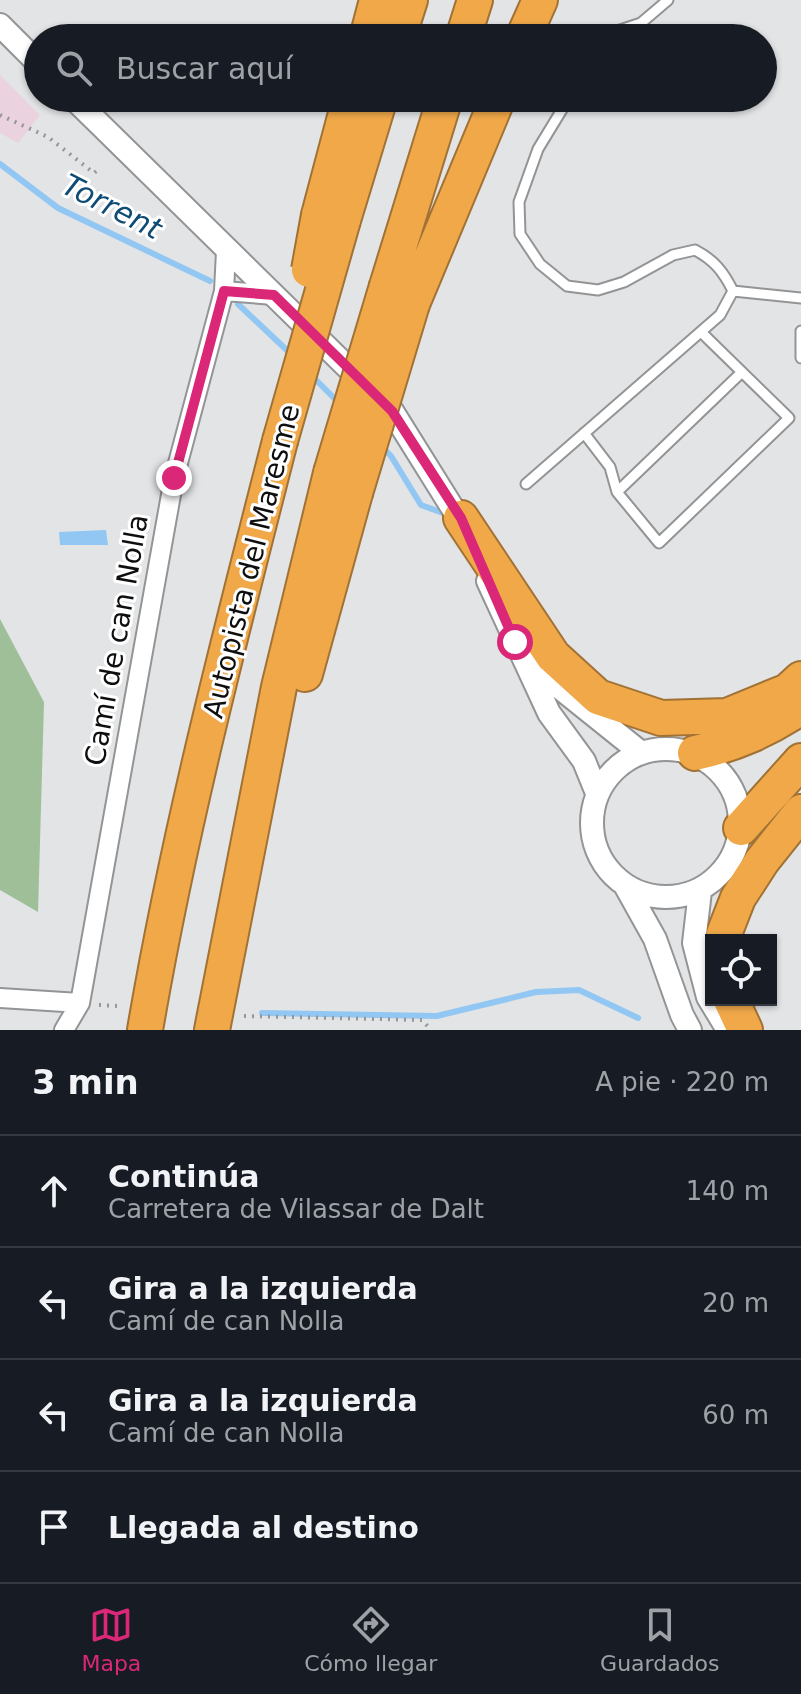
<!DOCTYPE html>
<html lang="es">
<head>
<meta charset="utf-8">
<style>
	:root { --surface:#171b24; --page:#20242c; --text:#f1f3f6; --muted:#9ea1a6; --line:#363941; --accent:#db2777 }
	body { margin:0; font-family:"DejaVu Sans",sans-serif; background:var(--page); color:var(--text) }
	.controls { position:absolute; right:24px; bottom:24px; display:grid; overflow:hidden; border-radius:0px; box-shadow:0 2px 6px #0004 }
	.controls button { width:72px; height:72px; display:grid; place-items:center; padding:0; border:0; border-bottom:2px solid var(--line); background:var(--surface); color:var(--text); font:40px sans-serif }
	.stop { position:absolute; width:24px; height:24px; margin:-18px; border:6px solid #db2777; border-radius:50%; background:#fff }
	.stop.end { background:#db2777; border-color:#fff; box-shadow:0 2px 8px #0008 }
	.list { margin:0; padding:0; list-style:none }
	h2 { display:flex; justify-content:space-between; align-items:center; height:104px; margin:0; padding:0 32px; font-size:34px }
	h2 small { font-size:26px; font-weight:400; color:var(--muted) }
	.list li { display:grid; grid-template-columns:52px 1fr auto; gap:24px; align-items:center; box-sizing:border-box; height:112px; padding:0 32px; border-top:2px solid var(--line) }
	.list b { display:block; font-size:30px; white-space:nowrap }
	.list p { margin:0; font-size:26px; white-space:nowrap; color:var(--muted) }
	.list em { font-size:26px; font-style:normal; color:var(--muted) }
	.icon { flex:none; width:44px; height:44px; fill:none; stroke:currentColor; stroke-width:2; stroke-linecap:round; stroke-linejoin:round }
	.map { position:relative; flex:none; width:801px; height:1030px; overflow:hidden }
	.search { position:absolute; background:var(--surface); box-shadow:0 2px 6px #0004; left:24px; right:24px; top:24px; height:88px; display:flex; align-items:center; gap:20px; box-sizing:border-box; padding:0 28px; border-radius:44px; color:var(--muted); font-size:30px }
	.sheet { height:552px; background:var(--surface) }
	nav { display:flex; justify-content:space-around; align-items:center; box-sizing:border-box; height:112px; border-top:2px solid var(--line); background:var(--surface); font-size:22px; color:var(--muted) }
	nav a { display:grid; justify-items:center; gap:4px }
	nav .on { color:var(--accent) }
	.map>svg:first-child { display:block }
</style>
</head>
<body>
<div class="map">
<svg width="801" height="1030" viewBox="0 0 801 1030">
	<rect width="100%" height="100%" fill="#e3e4e6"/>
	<path fill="#ead3de" d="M0,75L40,115L18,143L0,133Z"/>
	<path fill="#9ebf98" d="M0,619L44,702L38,912L0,890Z"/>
	<path fill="#92c7f4" d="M106,530L108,545H60L59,532Z"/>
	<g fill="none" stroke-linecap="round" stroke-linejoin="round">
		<path stroke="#92c7f4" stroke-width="6" d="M0,164L58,208L210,281
			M238,304L293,356
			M312,376L341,405
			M382,447L391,456L421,505L443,513
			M262,1013L437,1016L536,992L579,990L638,1018"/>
		<g stroke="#939496" stroke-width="13">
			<path id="service" d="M612,38L617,31L641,23L668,0
				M733,291L801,298
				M801,331V358
				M584,433L610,467L617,492L659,543L789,418L701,332
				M526,484L720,315L733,291C723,271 714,260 695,250L673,255L624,282L598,290L567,286L540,264L520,234L519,202L538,149L569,98
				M617,492L742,372"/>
		</g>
		<g stroke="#939496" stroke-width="22">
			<path id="minor" d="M224,291L226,251
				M0,998L80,1003
				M64,1030L80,1003L174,478L224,291L274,295"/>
		</g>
		<g stroke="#939496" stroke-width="26">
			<path id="tertiary" d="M0,25L38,63
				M73,98L392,411L465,528
				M488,581L549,713L584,761L597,793
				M530,658L554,683L640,752
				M592 823a74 74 0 1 1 148 0a74 74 0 1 1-148 0Z
				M626,887L655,939L682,1015L690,1030
				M700,891L694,943L708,997L728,1030"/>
		</g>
		<g stroke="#a17235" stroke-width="38">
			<path id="motorway" d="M367,38L377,0
				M398,38L410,0
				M463,38L475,0
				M523,38L540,0
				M319,215L350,98
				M343,220L380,98
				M387,286L445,98
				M412,304L498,98
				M461,518L553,656L598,697L661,718L727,716L788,691L801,679
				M305,674L355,493
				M695,753C735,744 767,730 801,707
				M741,828L801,761
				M725,940L724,934L738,898L762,861L801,812
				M731,1000L745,1030
				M145,1030C179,831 230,636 280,441
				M212,1030L279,687L331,473"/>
		</g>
		<path stroke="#959698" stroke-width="4" stroke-dasharray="2 6" stroke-linecap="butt" d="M0,115L48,137L94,173L99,169
			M99,1005L119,1006
			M244,1016L422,1020L431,1030"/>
		<use href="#service" stroke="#fff" stroke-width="9"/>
		<use href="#minor" stroke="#fff" stroke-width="18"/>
		<use href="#tertiary" stroke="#fff" stroke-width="22"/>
		<use href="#motorway" stroke="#f0a849" stroke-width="34"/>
		<g stroke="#a17235" stroke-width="38" stroke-linecap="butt">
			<path id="motorway-bridge" d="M309,270L319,215
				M280,441L343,220
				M331,473L387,286
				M355,493L412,304"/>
		</g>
		<use href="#motorway-bridge" stroke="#f0a849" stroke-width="34"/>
	</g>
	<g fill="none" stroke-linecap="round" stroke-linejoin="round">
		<path stroke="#db2777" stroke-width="10" d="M174,478L224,291L274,295L392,411L461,518L515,642"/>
	</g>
	<g text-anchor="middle" stroke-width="6" stroke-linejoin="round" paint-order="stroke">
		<g font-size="28" fill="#0e0e0f" stroke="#fff">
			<text transform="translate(251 561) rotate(-76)" y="10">Autopista del Maresme</text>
			<text transform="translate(116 640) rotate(-80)" y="10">Camí de can Nolla</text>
		</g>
		<g font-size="30" font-style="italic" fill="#0e4b75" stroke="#fff">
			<text transform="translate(112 207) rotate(27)" y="10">Torrent</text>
		</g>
	</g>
</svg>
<div class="controls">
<button><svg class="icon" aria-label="locate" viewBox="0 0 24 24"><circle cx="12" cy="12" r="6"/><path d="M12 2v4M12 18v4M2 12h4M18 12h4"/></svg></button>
</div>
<div class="stop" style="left:515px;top:642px"></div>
<div class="stop end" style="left:174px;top:478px"></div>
<div class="search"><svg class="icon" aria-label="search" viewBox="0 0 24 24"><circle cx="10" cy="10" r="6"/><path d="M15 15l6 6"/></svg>Buscar aquí</div>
</div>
<section class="sheet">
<h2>3 min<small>A pie · 220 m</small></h2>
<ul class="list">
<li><svg class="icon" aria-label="ahead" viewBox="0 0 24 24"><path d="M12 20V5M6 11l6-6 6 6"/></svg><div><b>Continúa</b><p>Carretera de Vilassar de Dalt</p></div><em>140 m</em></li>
<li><svg class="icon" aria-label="left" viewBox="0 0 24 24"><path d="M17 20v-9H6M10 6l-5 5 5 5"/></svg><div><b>Gira a la izquierda</b><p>Camí de can Nolla</p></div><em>20 m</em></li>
<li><svg class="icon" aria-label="left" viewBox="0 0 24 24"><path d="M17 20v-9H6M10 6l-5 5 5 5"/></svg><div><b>Gira a la izquierda</b><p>Camí de can Nolla</p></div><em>60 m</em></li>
<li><svg class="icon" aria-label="arrive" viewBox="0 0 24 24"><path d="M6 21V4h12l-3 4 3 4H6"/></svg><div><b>Llegada al destino</b></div></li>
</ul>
</section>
<nav>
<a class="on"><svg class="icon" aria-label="map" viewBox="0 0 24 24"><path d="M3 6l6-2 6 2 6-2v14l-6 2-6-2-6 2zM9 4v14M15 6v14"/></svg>Mapa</a>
<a><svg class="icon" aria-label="directions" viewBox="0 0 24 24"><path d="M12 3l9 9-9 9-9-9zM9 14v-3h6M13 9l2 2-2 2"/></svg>Cómo llegar</a>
<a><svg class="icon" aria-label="saved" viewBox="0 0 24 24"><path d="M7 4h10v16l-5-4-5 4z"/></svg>Guardados</a>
</nav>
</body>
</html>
